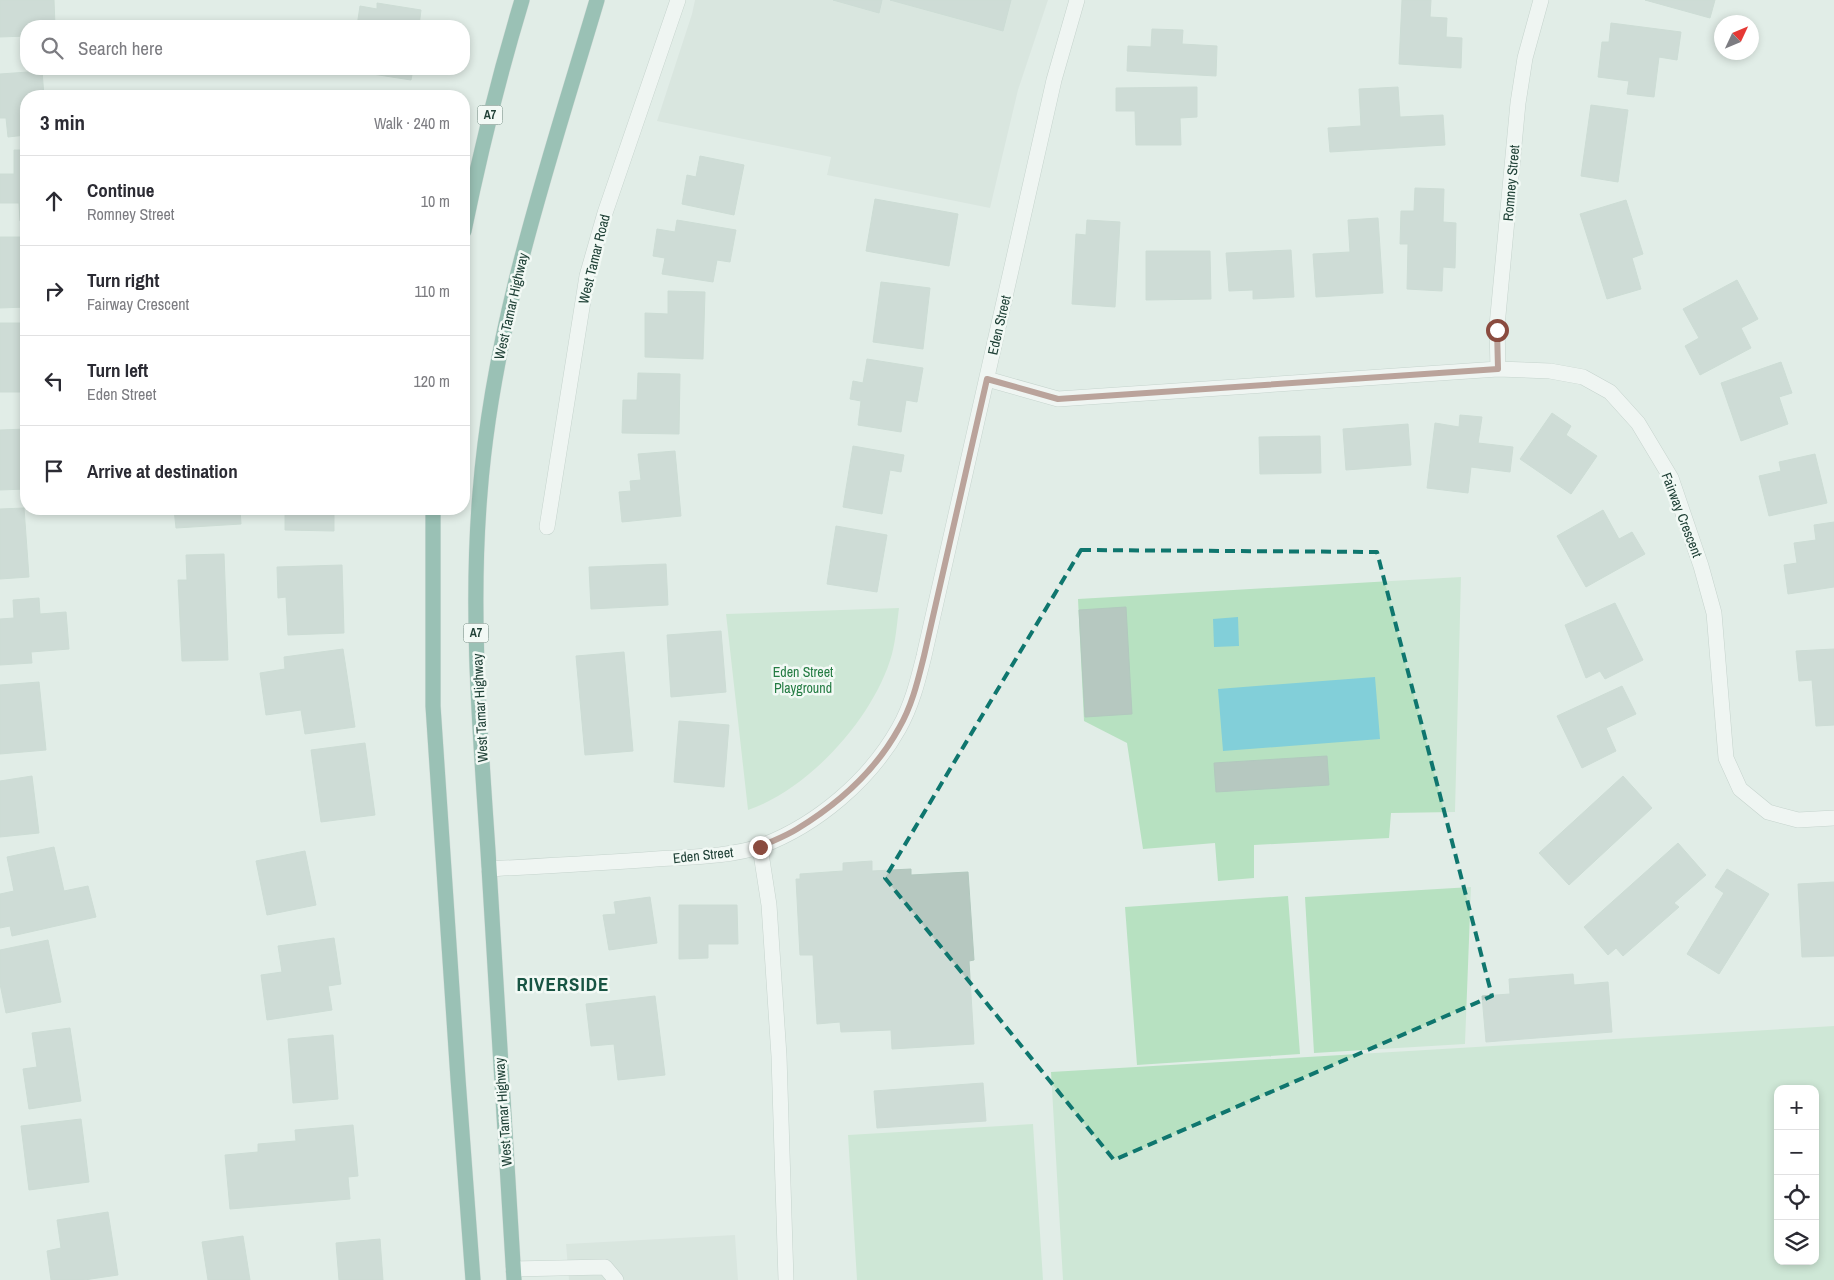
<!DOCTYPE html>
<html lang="en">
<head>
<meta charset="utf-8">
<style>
	:root { --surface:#fff; --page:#f7f7f7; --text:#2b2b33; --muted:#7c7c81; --line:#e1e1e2 }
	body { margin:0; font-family:"Archivo Narrow",sans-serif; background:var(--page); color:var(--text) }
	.controls { position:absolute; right:15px; bottom:15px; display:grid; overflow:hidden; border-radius:10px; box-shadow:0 2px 8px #0003 }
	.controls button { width:45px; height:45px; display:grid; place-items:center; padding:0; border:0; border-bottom:1px solid var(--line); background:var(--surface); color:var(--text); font:25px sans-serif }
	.compass { position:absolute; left:1714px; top:15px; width:45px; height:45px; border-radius:50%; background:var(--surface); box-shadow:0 2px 8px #0003; rotate:46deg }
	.stop { position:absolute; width:15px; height:15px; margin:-11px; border:4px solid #8a4b3f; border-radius:50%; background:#fff }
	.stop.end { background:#8a4b3f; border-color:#fff; box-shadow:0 1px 5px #0008 }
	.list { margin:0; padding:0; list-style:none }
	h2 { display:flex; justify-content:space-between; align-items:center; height:65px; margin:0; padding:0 20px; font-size:21px }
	h2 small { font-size:16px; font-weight:400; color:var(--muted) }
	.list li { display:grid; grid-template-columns:32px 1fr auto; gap:15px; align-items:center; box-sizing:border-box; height:90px; padding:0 20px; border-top:1px solid var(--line) }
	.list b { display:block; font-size:19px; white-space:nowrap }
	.list p { margin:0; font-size:16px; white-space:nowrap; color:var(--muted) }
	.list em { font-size:16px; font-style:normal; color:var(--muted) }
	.icon { flex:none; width:28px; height:28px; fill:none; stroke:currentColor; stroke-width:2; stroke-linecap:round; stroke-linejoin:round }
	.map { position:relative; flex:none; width:1834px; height:1280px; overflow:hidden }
	.search { position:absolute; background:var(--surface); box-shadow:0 2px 8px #0003; left:20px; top:20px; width:450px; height:55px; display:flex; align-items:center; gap:12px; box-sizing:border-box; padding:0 18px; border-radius:20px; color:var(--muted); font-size:19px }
	.panel { position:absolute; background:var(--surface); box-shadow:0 2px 8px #0003; left:20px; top:90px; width:450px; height:425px; border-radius:20px }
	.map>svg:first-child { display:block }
</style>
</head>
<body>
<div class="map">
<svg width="1834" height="1280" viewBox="0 0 1834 1280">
	<rect width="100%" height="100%" fill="#e1ede7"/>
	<path fill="#cfddd6" d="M695,0H1048L1018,90L990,208L827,175L831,157L657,121L692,14Z
		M735,1235L738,1280H569L566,1244Z"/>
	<path fill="#b7e1c1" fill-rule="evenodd" d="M1461,577L1455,812L1391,813L1389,838L1254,845V878L1218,881L1215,843L1143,849L1127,743L1084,721L1078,599Z
		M899,608C897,623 896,639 892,654C875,716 810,789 748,810L726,614Z
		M1471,887L1465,1044L1314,1053L1305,897Z
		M1288,896L1300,1054L1137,1065L1125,907Z
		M1834,1026V1280H1063L1051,1072ZM1778,1089H1815V1261H1778Z
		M1033,1124L1043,1280H857L848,1135Z"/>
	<path fill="#82cfd9" d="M1238,617L1239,646L1214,647L1213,619Z
		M1375,677L1380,739L1223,751L1218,689Z"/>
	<path fill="#b6c8c0" stroke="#b2c8be" d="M0,0H54L55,26H26V36L0,37Z
		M833,0H882L879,13Z
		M890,0H1011L1003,31Z
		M1402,0H1431L1430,17L1447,18L1446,37L1462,38L1461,68L1399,64Z
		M1645,0H1715L1710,18Z
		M377,3L421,10L419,26H357L360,6L377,9Z
		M1611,23L1681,32L1677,60L1659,57L1654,97L1627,94L1629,81L1598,77L1602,42H1609Z
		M1152,29L1183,30L1182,44L1217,46L1216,76L1127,71L1128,46L1151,47Z
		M367,69H413L411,80L366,73Z
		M42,71L44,96H26V135L8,137L6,118H0V74Z
		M1197,87V117L1180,118L1181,145H1136L1135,111H1116V88Z
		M1398,87L1400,117L1443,115L1445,145L1330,152L1328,128L1361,126L1359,89Z
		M1591,105L1628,110L1618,182L1581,176Z
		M14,150H26V221H20L19,203H0V174H14Z
		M700,156L744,165L734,215L682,204L687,175L696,177Z
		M1415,188L1444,189L1443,222L1456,223L1455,268L1443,267L1442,291L1407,289L1408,244H1400L1401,211H1414Z
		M875,199L958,214L949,266L866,251Z
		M1626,200L1643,254L1632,258L1641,289L1607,299L1580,214Z
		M1378,218L1383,293L1316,297L1313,254L1350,252L1348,220Z
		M677,220L736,230L730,262L717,260L713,282L662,274L665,258L653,256L657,229L675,232Z
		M1087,220L1120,222L1115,307L1072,304L1076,234L1086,235Z
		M0,237H26V307L0,308Z
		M1291,250L1294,297L1253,299V290L1229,291L1226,253Z
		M1146,251H1210L1211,299L1146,300Z
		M1737,280L1758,319L1741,328L1751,348L1700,375L1685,346L1699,338L1683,309Z
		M881,282L930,288L923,349L873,342Z
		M668,291L705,292L703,359L645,357V313L668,314Z
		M0,323H26V392H0Z
		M867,359L923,368L917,402L906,400L901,432L858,425L861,401L850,399L853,381L863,383Z
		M1781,362L1792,393L1779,397L1788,424L1741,441L1721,383Z
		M638,373L680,374L679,434L622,433L623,400H637Z
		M1552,413L1571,426L1566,435L1597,456L1571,494L1520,459Z
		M1460,415L1482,417L1478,443L1513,447L1510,472L1471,467L1468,493L1427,488L1435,423L1459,427Z
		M1408,424L1411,465L1346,470L1343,429Z
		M26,429V489L0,490V430Z
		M1320,436L1321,473L1260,474L1259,437Z
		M853,446L904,455L901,472L890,470L882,514L843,507Z
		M675,451L681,516L622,522L619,492L631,491L630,481L641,480L638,454Z
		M1815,454L1827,503L1769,516L1759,476L1781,471L1779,462Z
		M24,508L29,577L0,579V509Z
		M174,509H240L241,524L176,528Z
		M285,509H334V531L285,530Z
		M1603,510L1619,539L1632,532L1645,554L1586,587L1557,536Z
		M1834,522V587L1788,594L1784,565L1797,563L1794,543L1816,540L1814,525Z
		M836,526L887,535L877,592L827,584Z
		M224,554L228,660L182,661L178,580H187L186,555Z
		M666,564L668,605L591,609L589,567Z
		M342,565L344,633L288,635L286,597L278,598L277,567Z
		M39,598L40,614L66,612L69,649L31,652L32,663L0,665V619L14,618L13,600Z
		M1615,603L1643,660L1605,679L1600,671L1586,678L1565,625Z
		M1126,607L1132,714L1085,717L1079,610Z
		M721,631L726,692L671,697L667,635Z
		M343,649L355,727L305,734L301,710L266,715L260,673L285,669L284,657Z
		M1834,649V725L1816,726L1812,680L1799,681L1796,651Z
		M624,652L633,751L585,755L576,656Z
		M39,682L46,750L0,754V685Z
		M1622,686L1636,714L1606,728L1616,751L1582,768L1557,716Z
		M679,721L729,725L724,787L674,782Z
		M365,743L375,815L321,822L311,750Z
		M1327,756L1329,785L1216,792L1214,763Z
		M32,776L39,833L0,837V781Z
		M1623,776L1652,808L1569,885L1539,853Z
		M1678,843L1706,875L1674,903L1679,907L1623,956L1616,948L1608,955L1584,927Z
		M54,847L64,891L88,886L96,917L12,936L10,926L0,928V894L14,891L7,857Z
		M305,851L316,905L267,915L256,861Z
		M872,861V871L911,869V875L968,872L974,960L969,961L974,1044L892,1049L891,1030L841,1032L840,1022L817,1024L813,955H800L796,879H800V874L843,871V863Z
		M1727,869L1769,894L1719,974L1687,954L1724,893L1715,887Z
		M1834,882V956L1802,957L1798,884Z
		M650,897L657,943L609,950L603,915L616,914L614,902Z
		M679,905H737L738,944H708V958L679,959Z
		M334,938L341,984L328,986L332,1010L267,1020L261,975L282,972L278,946Z
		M48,940L61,1002L6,1013L0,984V950Z
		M1573,974L1574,985L1608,982L1612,1032L1486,1042L1482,996L1510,994L1509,979Z
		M655,996L665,1075L618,1080L614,1044L591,1046L586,1004Z
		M70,1028L81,1101L29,1109L23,1069L37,1067L32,1033Z
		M333,1035L338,1099L293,1103L288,1039Z
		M983,1083L986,1121L877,1128L874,1091Z
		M81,1119L89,1182L29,1190L21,1126Z
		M353,1125L358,1176L348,1177L350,1199L230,1209L225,1155L258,1152V1144L296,1141L295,1130Z
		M108,1212L118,1275L84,1280H51L47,1251L61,1248L57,1220Z
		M243,1236L250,1280H208L202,1242Z
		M380,1239L383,1280H339L336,1243Z"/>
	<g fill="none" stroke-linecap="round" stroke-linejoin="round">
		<g stroke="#a3b6ae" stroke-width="16">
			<path id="service" d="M547,527L587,276L605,213L678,0
				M760,847L769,905L779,1056L786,1280
				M513,1269L605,1267L616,1280"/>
		</g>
		<g stroke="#a3b6ae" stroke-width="16">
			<path id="minor" d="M1498,369L1497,326L1518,103L1525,58L1541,0
				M987,379L1058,399L1498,369L1550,371L1583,377L1610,392L1638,423L1671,478L1701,566L1714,613L1726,758L1740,789L1768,812L1798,820L1834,818
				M489,869C544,866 600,863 656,859C687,857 731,857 761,846C817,825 870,780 899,728C912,705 918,680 924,656L1054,80L1077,0"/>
		</g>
		<g stroke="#c0cac7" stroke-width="16">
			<path id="trunk" d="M464,231C480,153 499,76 522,0
				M433,509V706L458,1079L473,1280
				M514,1280C505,1137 497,994 488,851C480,732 470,612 480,493C493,324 549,162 597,0"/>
		</g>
		<use href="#service" stroke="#fff" stroke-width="15"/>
		<use href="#minor" stroke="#fff" stroke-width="15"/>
		<use href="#trunk" stroke="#448c78" stroke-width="15"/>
	</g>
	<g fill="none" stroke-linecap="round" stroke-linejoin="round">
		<path stroke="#8a4b3f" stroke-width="6" d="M760,847C772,841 786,836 797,829C838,804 876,770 899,728C912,706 918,680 924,656L987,379L1058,399L1498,369L1497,330"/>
	</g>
	<path d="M0 0H1834V1280H0ZM1081,550L1377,552L1492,996L1114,1160L885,878Z" fill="#e1ede7" fill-opacity=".55" fill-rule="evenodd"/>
	<path fill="none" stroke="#0f766e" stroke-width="4" stroke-dasharray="10 6" stroke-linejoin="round" d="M1081,550L1377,552L1492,996L1114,1160L885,878Z"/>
	<g text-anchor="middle" stroke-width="5" stroke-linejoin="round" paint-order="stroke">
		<g fill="#f2f9f5" stroke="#5e786f" stroke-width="1">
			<rect x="477.5" y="105.5" width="25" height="19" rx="4"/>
			<rect x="463.5" y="623.5" width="25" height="19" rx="4"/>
		</g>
		<g font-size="12" font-weight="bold" fill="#1f4036">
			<text x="490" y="119">A7</text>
			<text x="476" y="637">A7</text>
		</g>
		<g font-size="14" fill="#1f4036" stroke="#f2f9f5">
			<text transform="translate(1511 183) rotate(-85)" y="5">Romney Street</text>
			<text transform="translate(594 259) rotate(-76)" y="5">West Tamar Road</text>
			<text transform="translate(511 306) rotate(-77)" y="5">West Tamar Highway</text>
			<text transform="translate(999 325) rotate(-77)" y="5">Eden Street</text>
			<text transform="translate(1682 515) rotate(69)" y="5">Fairway Crescent</text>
			<text transform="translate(480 708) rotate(-93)" y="5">West Tamar Highway</text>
			<text transform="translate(703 855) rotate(-6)" y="5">Eden Street</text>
			<text transform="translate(503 1112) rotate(-94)" y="5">West Tamar Highway</text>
		</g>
		<g font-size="14" fill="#247c43" stroke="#f2f9f5">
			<text x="803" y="677">Eden Street<tspan x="803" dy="16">Playground</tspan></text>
		</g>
		<g font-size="19" font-weight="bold" letter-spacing="1" fill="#185443" stroke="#f2f9f5">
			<text x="563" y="991">RIVERSIDE</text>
		</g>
	</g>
</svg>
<div class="controls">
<button>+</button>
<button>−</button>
<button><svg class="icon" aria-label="locate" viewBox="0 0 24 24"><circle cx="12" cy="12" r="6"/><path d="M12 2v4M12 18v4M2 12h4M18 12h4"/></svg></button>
<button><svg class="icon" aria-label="layers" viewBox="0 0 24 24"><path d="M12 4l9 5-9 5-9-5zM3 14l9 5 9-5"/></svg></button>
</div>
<svg class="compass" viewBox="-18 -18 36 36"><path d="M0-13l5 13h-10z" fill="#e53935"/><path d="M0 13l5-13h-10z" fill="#7c7c81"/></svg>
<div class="stop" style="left:1497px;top:330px"></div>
<div class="stop end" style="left:760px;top:847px"></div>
<div class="search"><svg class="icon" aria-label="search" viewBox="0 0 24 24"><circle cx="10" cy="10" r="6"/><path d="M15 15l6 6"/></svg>Search here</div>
<section class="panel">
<h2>3 min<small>Walk · 240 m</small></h2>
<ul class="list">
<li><svg class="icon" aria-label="ahead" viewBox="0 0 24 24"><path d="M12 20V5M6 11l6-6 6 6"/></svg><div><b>Continue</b><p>Romney Street</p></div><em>10 m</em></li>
<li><svg class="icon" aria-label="right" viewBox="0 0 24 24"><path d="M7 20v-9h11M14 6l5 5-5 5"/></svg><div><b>Turn right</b><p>Fairway Crescent</p></div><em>110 m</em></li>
<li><svg class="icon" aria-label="left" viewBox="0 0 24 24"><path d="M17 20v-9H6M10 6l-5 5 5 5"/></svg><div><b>Turn left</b><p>Eden Street</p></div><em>120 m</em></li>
<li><svg class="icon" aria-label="arrive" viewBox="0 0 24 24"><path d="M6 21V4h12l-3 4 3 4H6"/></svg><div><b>Arrive at destination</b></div></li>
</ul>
</section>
</div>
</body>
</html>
